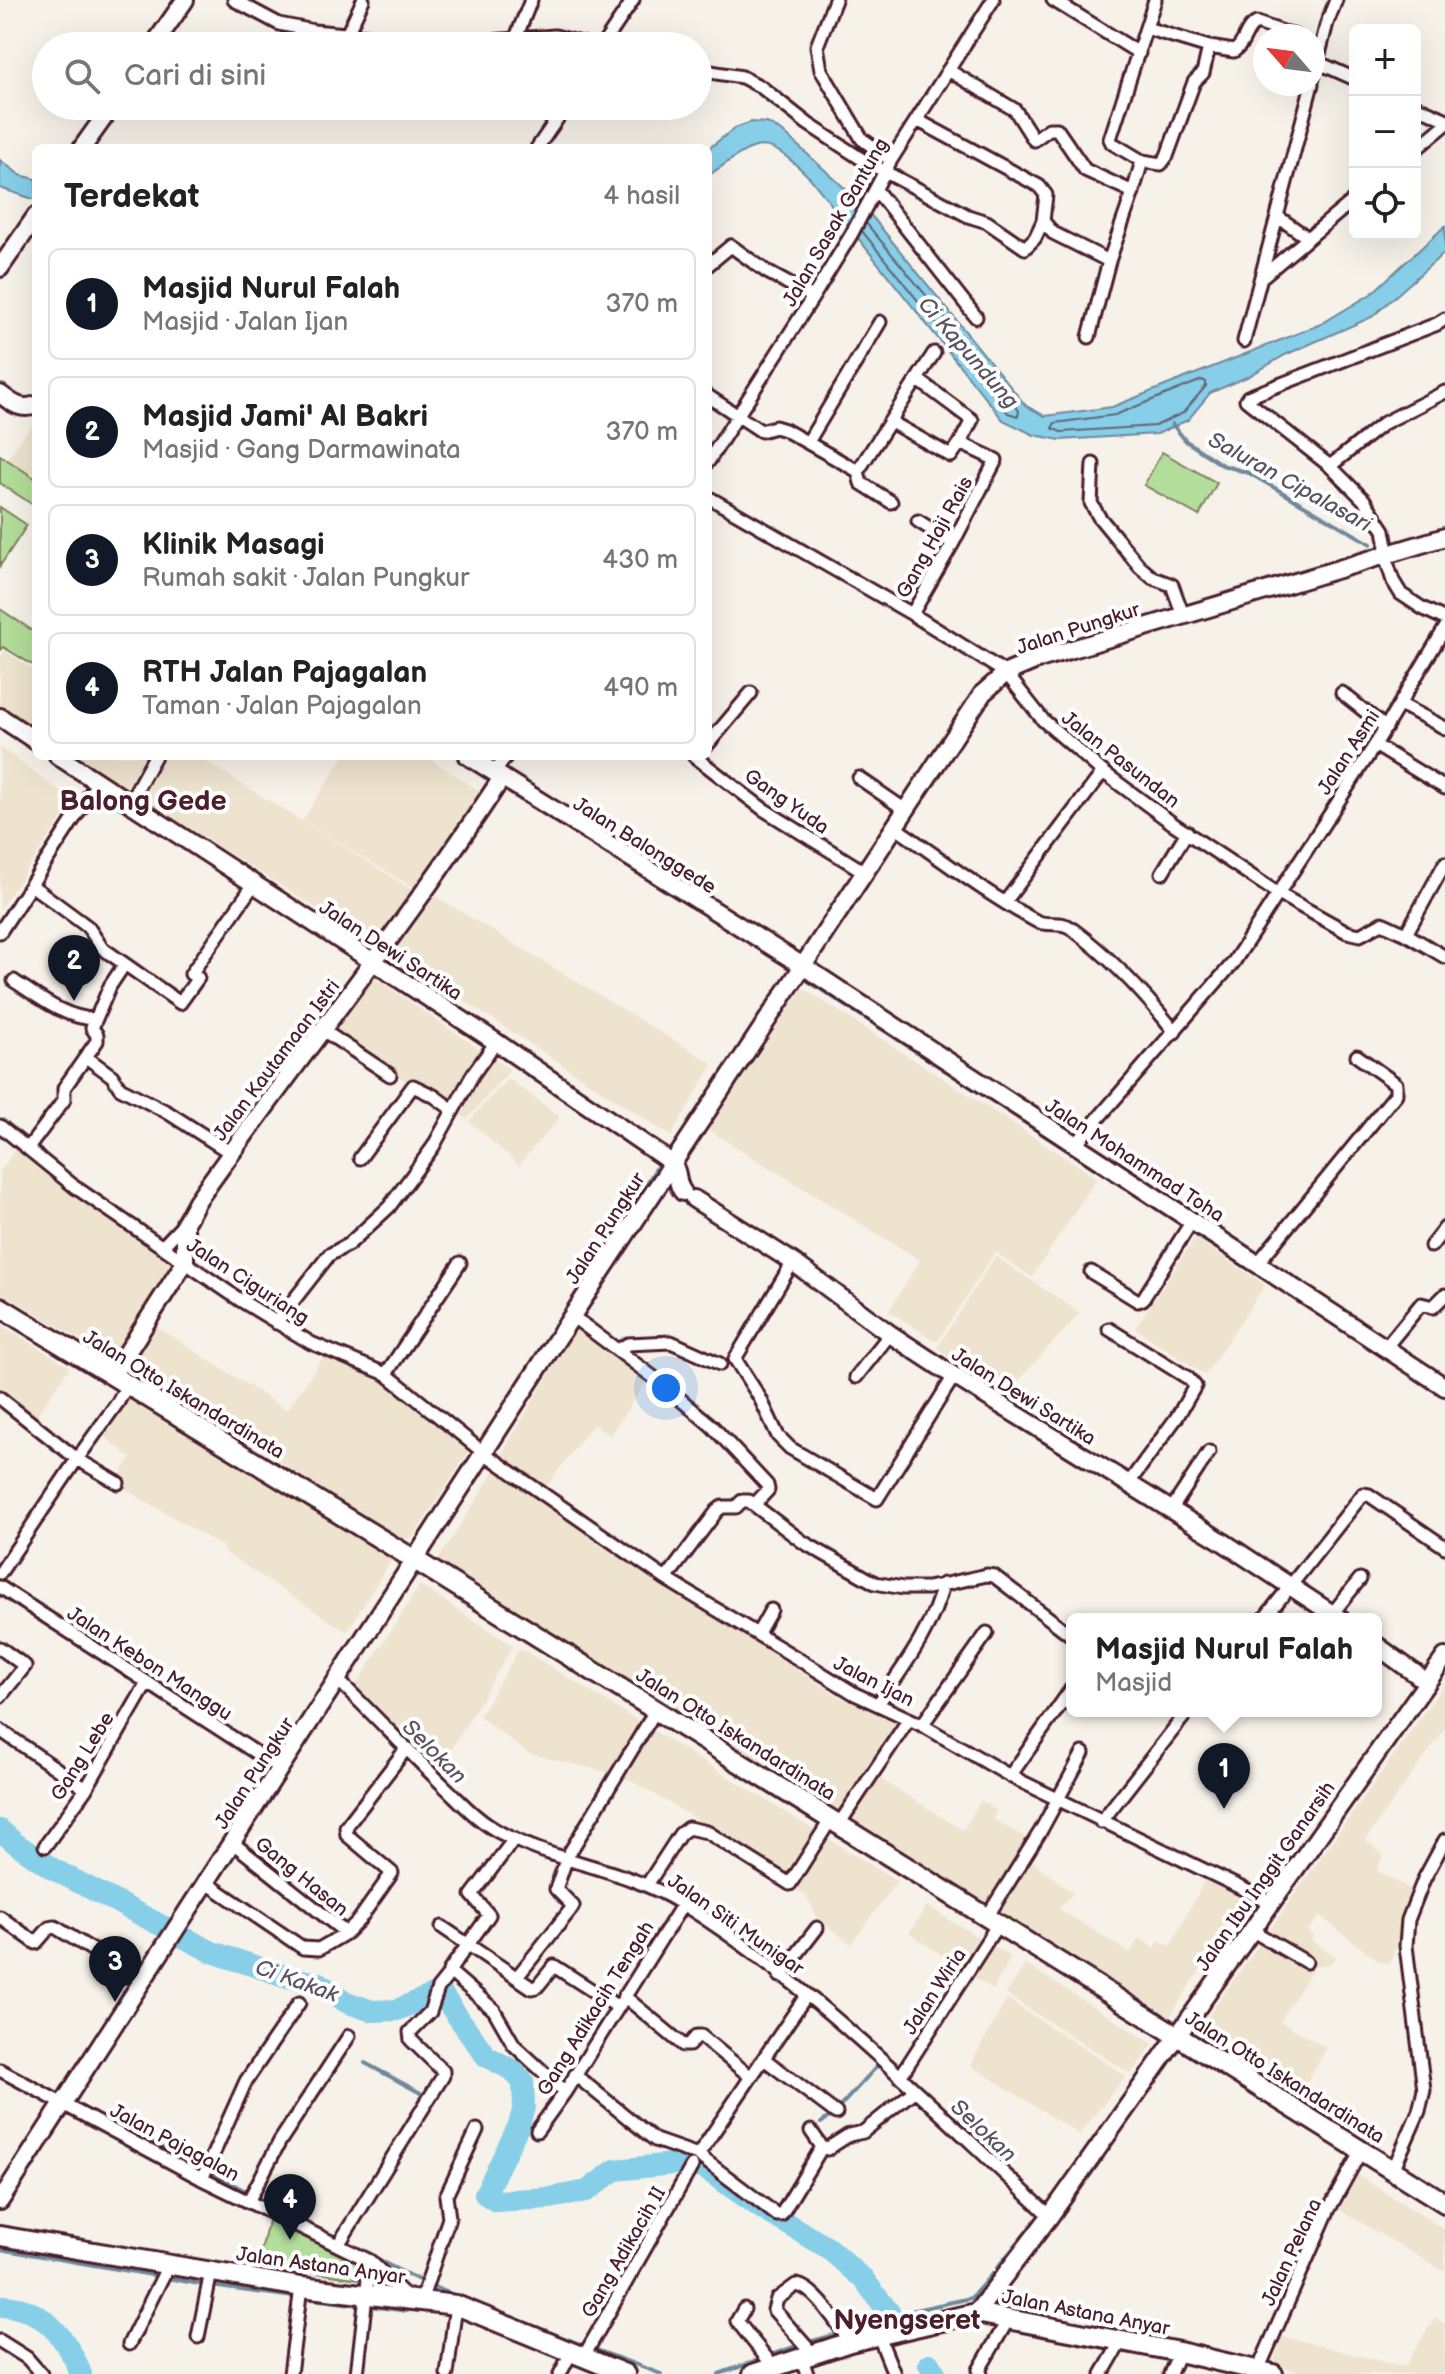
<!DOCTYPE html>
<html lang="id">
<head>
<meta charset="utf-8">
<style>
	:root { --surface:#fff; --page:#f6f6f6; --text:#222; --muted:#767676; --line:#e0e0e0; --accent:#111827 }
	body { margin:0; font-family:"Balsamiq Sans",sans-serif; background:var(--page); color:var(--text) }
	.controls { position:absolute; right:24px; top:24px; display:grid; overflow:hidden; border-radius:12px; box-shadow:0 8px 32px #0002 }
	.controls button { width:72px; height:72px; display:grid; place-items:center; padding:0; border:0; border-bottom:2px solid var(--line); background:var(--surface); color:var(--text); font:40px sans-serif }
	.compass { position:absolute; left:1253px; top:24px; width:72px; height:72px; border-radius:50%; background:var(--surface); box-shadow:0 8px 32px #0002; rotate:298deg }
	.you { position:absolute; left:666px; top:1388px; width:28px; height:28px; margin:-20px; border:6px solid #fff; border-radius:50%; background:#1a73e8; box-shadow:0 0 0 12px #1a73e833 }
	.badge { display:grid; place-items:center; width:52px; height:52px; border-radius:50%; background:var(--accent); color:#fff; font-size:26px; font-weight:700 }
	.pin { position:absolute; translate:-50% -66px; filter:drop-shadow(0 2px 4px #0008) }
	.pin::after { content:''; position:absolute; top:42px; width:28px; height:24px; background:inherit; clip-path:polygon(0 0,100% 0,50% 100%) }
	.popup { position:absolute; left:1066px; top:1613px; width:316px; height:104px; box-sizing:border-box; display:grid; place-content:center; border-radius:12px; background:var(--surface); filter:drop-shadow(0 2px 6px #0005); font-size:26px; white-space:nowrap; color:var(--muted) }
	.popup b { font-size:30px; color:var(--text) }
	.popup::after { content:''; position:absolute; left:50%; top:100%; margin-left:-16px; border:16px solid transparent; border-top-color:var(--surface) }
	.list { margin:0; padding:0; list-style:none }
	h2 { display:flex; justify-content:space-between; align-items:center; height:104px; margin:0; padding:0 32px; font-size:34px }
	h2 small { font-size:26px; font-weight:400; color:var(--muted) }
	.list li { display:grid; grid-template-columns:52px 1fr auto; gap:24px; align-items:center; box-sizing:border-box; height:112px; margin:0 16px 16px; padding:0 16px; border:2px solid var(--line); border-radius:12px }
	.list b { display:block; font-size:30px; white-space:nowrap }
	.list p { margin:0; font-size:26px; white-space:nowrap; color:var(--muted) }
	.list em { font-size:26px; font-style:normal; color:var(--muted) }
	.icon { flex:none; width:44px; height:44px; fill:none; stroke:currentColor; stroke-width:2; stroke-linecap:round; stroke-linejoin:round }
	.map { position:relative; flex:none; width:1445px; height:2374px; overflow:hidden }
	.search { position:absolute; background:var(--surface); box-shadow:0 8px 32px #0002; left:32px; top:32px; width:680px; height:88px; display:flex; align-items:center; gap:20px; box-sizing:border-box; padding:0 28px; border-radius:44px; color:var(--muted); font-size:30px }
	.panel { position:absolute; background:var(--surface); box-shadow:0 8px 32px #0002; left:32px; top:144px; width:680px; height:616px; border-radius:12px }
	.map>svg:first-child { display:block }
</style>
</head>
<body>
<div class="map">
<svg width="1445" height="2374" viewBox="0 0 1445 2374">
	<rect width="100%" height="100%" fill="#f7f2e9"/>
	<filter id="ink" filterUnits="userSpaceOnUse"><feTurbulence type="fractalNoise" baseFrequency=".0125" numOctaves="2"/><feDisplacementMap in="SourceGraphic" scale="16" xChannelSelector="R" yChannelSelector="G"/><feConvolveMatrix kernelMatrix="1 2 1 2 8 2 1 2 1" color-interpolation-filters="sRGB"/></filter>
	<g filter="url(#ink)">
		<path fill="#eee3ce" d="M36,420V478L7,459Z
			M5,651L36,672V731L0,708V657Z
			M0,747L74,801L0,909Z
			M75,756H145L126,789Z
			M165,756H197L413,890L372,943L140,797Z
			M344,756H426L484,794L414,888L302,821Z
			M435,896L713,1064L671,1136L393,954Z
			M369,974L510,1070L467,1119L330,1033Z
			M803,988L1097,1178L1032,1277L995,1252L937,1342L889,1311L920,1260L708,1130Z
			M508,1078L560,1117L519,1165L469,1121Z
			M18,1145L175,1266L116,1361L0,1292V1172Z
			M1195,1238L1265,1285L1205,1375L1135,1328Z
			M995,1256L1080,1313L1007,1393L937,1348Z
			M151,1323L287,1410L326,1353L380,1376L471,1448L414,1536L408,1539L397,1537L183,1399L125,1365Z
			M0,1324L70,1367L33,1421L0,1398Z
			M578,1324L649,1378L610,1435L593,1424L544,1490L499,1459Z
			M126,1397L392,1559L347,1632L223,1551L222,1546L115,1483L131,1458L100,1433Z
			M497,1467L600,1545L842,1698L877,1713L886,1708L909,1722L871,1773L963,1830L981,1800L996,1810L993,1819L1032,1841L988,1906L436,1563Z
			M420,1585L513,1646L436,1775L353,1690Z
			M520,1648L897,1881L851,1944L817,1918L807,1897L773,1870L673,1805L630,1780L607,1772L529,1754L479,1716Z
			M1445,1683V1729L1365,1840L1383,1855L1377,1870L1418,1894L1389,1964L1378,1961L1320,1916L1307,1931L1314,1935L1311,1940L1336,1957L1330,1964L1315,1966L1280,2021L1327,2048L1297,2098L1196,2033Z
			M1028,1858L1073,1893L1059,1909L1130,1953L1139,1938L1155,1948L1160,1940L1170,1946L1207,1876L1247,1899L1170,2016L996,1910Z
			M927,1906L1011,1957L993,1990L909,1933Z
			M1025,1964L1153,2044L1131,2074L1006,1994Z
			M1007,1999L1126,2076L1079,2134L970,2065Z
			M1356,2174L1445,2230V2272L1336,2208Z
			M1435,2317L1445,2324V2374H1309L1273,2364L1282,2336L1404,2367Z"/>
		<path fill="#b3dd9a" stroke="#7e7e62" stroke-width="2" d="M1162,452L1217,483L1199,516L1144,485Z
			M0,455L36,479V507L0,483Z
			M0,507L27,525L0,566Z
			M0,609L36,633V667L3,647L0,650Z
			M269,2217L362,2263L360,2279L258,2265Z"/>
		<path fill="#87cee8" stroke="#6f889c" stroke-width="2" d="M751,122L767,123L782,131L861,203L1026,406L1045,416L1112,407L1321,324L1371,294L1445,226V252L1372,317L1285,355L1249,376L1210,393L1188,420L1157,434L1060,440L1034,435L1003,420L810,178C763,132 759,140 708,176V149L735,128Z
			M0,160L20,175L36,179V200L0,188Z"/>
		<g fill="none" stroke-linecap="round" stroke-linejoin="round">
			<path stroke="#626577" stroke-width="2" d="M862,231L1008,413L1018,416L1019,411L1007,393L866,223
				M1202,380L1206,382V386L1183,413L1155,426L1061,432L1052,428L1055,423L1115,415Z"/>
			<path stroke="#6f889c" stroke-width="4" d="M1172,424L1186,441L1222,465L1249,473L1371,544
				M802,977L1185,1227
				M1190,1231L1406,1371
				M591,1273L660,1162
				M346,1926L361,1908
				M365,2063L428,2097
				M81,2108L206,2169
				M836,2111L880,2063
				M821,2123L832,2115
				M519,2125L536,2130
				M209,2171L249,2193
				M255,2196L295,2218
				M0,2249L158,2276
				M376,2259L425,2283
				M997,2268L1042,2213
				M172,2279L205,2285
				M211,2286L294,2297
				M431,2286L585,2346
				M304,2298L360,2305
				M370,2306L407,2311
				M846,2331L892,2315L971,2298L992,2274
				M806,2343L841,2333
				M594,2349L661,2374
				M768,2356L800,2345
				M719,2374L764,2358"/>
			<path stroke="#87cee8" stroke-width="22" d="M0,1830L15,1843L53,1869L212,1952L291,1978L319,1983L346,2002L372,2011L397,2010L435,1994L443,1996L486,2056L512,2070L523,2082L524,2107L519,2125L485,2194L496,2201L550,2198L587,2191L615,2170L673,2164L704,2168L764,2210L828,2248L864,2280L892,2316
				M0,2306C43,2306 66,2337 81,2374
				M929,2364L936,2374"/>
			<g stroke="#4a1f2b" stroke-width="17">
				<path id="street" d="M234,0L279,24L314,31L450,44L555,36L592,46
					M835,0L817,46L821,70L862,139L891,160
					M1053,0L1139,53
					M1146,28L1209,47
					M348,32L363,0
					M515,40L531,0
					M285,46L287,39
					M602,46L633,0
					M1317,62L1355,79
					M698,70L742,77L761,87L808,124L863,160L968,216L987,222L1025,248L1035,238L1043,221
					M948,70L1015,110L1034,140L1049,129H1057L1085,170L1133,192L1109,261L1089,337
					M1313,78L1327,23L1336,0
					M1415,106L1445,119
					M917,120L1039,186L1046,195L1043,221L1053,233L1109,261
					M537,148L566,106
					M1415,150L1445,125
					M1142,161L1112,143L1110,139L1155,0
					M876,190L976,317
					M1133,192L1142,161L1161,164L1167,156L1194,82L1203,73L1209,47L1234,51C1246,44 1244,28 1257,23L1295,36
					M1278,217L1308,238
					M708,265L731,246L767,272L813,297
					M1263,276L1355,199
					M1445,319L1437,324L1248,397L1246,400L1330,466L1364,500L1384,530L1386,541L1385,556L1393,581L1401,594L1422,608L1445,619
					M1244,341L1312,84
					M917,379L972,420L960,443
					M708,396L761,431L775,427L785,430L858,471
					M891,422L951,456L960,443L996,460L953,543L912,614
					M808,442L880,322
					M708,462L813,297L851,235L891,160L993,0
					M1093,464L1091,503L1099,517L1140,567L1153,578L1172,585L1183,615
					M1330,466L1384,423L1445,392
					M708,497L912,614L1006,673L1043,720L1103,772L1172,823L1277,893L1347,932L1360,935L1382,923L1406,934L1445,957
					M891,502L861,483L858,471L934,353
					M918,521L953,543
					M1342,693L1386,728
					M1400,704L1445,728
					M708,744L751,693
					M1375,745L1445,788
					M694,756L763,809L863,871
					M494,774L506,756
					M859,778L904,809
					M129,803L155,756
					M893,826C940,858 986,894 1036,921C1048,927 1060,920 1071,928C1110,957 1145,994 1175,1032
					M1162,873L1187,832
					M31,885L88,927L102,948L180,1003L198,978L191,974L254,884
					M1005,902L1103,772
					M0,932L98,782
					M1406,934L1445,863
					M14,981C40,998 66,1019 96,1019
					M321,1029L390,1075
					M86,1057L112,1076L120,1088L167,1112L231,1153
					M0,1126L75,1187L240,1300L311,1343L386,1374L484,1453L666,1579L818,1671L855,1694L922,1725L1010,1776L1270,1902
					M1075,1145L1233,963L1375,745L1445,628
					M29,1147L64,1100V1088L97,1041V1035L92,1028L110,986L124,965
					M360,1158L413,1086L434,1096L453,1110
					M1431,1246L1445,1228
					M162,1247L185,1223
					M793,1262L735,1359L760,1398L778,1436L790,1448L877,1499L954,1376
					M1257,1264L1396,1094V1084L1357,1056
					M1091,1272L1138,1301L1143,1299L1192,1221
					M572,1316L661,1383L712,1426L767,1485L768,1490L755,1504
					M276,1323L329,1255L349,1244L389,1207L433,1147L473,1074L496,1042
					M1109,1329L1188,1378L1195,1386L1177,1417L1128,1484
					M1385,1348L1421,1304L1433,1307L1445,1295
					M618,1350L628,1344L671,1342L720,1364
					M386,1374L460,1263
					M856,1377L890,1334
					M0,1398L77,1459L118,1402L127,1385
					M1171,1510L1209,1452
					M0,1573L77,1459L118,1483
					M666,1579L717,1511L722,1507H736L742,1501H749L803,1542L875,1583L903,1588H928L987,1575L994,1576L1072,1636
					M0,1587L281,1769
					M1264,1619L1363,1494L1369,1495L1445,1547
					M1328,1619L1360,1579
					M758,1633L771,1610
					M0,1648L25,1666L0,1697
					M338,1680C374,1715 409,1752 445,1787C463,1804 479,1822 501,1833C557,1863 624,1868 681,1903C815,1986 933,2109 1050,2216
					M878,1704C904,1666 932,1630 943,1584
					M922,1725L987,1633
					M0,1730L86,1789
					M1010,1776L1072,1688
					M1101,1822L1188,1711
					M839,1824L909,1719
					M514,1839L472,1895L489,1915L449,1971L494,2010L514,2045L565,2092
					M233,1843L346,1933L359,1920L392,1873L347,1835L346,1827L406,1749
					M45,1846L86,1789L147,1683
					M207,1883L303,1948L319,1949L346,1933
					M647,1885L680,1834L688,1828L707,1832L790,1884L831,1819
					M0,1917L36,1943L49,1928L55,1927L143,1981
					M987,1917L1040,1832L1083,1753
					M442,1927L532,1988L537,1987L554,1966L618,2007
					M1251,1930L1306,1962
					M780,1976L817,1928
					M517,1977L572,1908L573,1906L556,1889L567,1857L656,1710
					M624,1996L683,2045H689L697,2036H701L751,2077
					M764,2059L836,2113
					M0,2070L202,2179L370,2261L409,2299
					M575,2075L655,2140L698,2155L777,2215H781L822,2147L811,2131
					M900,2077L998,1924
					M537,2131L565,2092L683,1904
					M822,2147L827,2149L849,2135L863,2132L914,2091
					M698,2155L806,1996
					M1393,2170L1419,2111L1424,2090L1406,1946L1408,1920L1424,1879L1445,1840
					M202,2179L246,2081L299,2003
					M249,2200L280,2141L349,2036
					M338,2245L443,2076V2071L411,2040L410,2032L430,2012L438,1988L450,1973
					M421,2301L449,2218L446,2196L477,2130
					M744,2309L737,2321L773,2366
					M878,2334L894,2374
					M198,2337L211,2272
					M0,2341L27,2358L41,2374
					M129,2344L168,2266
					M812,2353L774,2310L777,2299L796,2285C814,2286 840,2327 850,2342
					M584,2356L692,2166
					M801,2356L807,2374
					M1258,2370L1328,2211L1361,2151
					M290,2374L301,2287
					M357,2374L370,2261
					M447,2374L456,2305
					M560,2374L572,2351
					M981,2374L979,2370L1009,2318
					M1102,2374L1120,2343
					M1170,2374L1179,2352"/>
			</g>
			<g stroke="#4a1f2b" stroke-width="22">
				<path id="secondary" d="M153,46L185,0
					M82,148L112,106
					M0,268L36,216
					M0,394C12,403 21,411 36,405
					M0,717L36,741
					M58,756L496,1042L672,1163C680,1172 675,1183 683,1192
					M468,756L803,966L1445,1387
					M694,1199L793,1262L890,1334L954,1376L1223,1542L1340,1619
					M112,1376L185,1262V1223L197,1201C297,1059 406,925 501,779
					M1376,1645L1427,1682
					M0,2201L572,1316L983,693L1006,673L1039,659L1445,537
					M976,2313L1050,2216L1445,1657"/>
			</g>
			<g stroke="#4a1f2b" stroke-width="24">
				<path id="primary" d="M0,1307L415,1560L1445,2203
					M0,2236L301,2287L456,2305L625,2374
					M753,2374L850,2342L976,2313L1179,2352L1273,2374"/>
			</g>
			<use href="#street" stroke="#fff" stroke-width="11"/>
			<use href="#secondary" stroke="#fff" stroke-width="16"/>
			<use href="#primary" stroke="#fff" stroke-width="18"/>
		</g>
	</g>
	<g text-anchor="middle" stroke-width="8" stroke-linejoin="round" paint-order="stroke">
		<g font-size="20" fill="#4a1f2b" stroke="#fff">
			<text transform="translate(835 222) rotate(-60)" y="7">Jalan Sasak Gantung</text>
			<text transform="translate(934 537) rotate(-61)" y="7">Gang Haji Rais</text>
			<text transform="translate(1078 628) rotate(-18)" y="7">Jalan Pungkur</text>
			<text transform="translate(1348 752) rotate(-57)" y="7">Jalan Asmi</text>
			<text transform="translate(1121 759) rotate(38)" y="7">Jalan Pasundan</text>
			<text transform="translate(787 801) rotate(35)" y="7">Gang Yuda</text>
			<text transform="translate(645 845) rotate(32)" y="7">Jalan Balonggede</text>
			<text transform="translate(391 950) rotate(33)" y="7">Jalan Dewi Sartika</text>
			<text transform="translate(276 1060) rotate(-53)" y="7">Jalan Kautamaan Istri</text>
			<text transform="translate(1135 1160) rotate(33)" y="7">Jalan Mohammad Toha</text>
			<text transform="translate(605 1228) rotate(-57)" y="7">Jalan Pungkur</text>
			<text transform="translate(248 1281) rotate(33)" y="7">Jalan Ciguriang</text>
			<text transform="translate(184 1394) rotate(31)" y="7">Jalan Otto Iskandardinata</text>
			<text transform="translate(1024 1396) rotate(32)" y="7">Jalan Dewi Sartika</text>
			<text transform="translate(150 1663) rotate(33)" y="7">Jalan Kebon Manggu</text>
			<text transform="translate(874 1681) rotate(27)" y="7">Jalan Ijan</text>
			<text transform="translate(736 1734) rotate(32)" y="7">Jalan Otto Iskandardinata</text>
			<text transform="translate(82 1756) rotate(-58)" y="7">Gang Lebe</text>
			<text transform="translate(254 1773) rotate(-57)" y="7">Jalan Pungkur</text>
			<text transform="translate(302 1876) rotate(39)" y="7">Gang Hasan</text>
			<text transform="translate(1265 1876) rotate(-55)" y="7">Jalan Ibu Inggit Ganarsih</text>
			<text transform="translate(736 1924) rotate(35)" y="7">Jalan Siti Munigar</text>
			<text transform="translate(934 1991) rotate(-57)" y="7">Jalan Wiria</text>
			<text transform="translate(595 2008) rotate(-58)" y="7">Gang Adikacih Tengah</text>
			<text transform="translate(1285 2077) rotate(32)" y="7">Jalan Otto Iskandardinata</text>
			<text transform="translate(175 2142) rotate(28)" y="7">Jalan Pajagalan</text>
			<text transform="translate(623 2252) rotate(-60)" y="7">Gang Adikacih II</text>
			<text transform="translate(1291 2252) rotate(-65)" y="7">Jalan Pelana</text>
			<text transform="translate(321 2265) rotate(8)" y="7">Jalan Astana Anyar</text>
			<text transform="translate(1086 2312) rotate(11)" y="7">Jalan Astana Anyar</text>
		</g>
		<g font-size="22" font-style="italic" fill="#5c5464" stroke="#fff">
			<text transform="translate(969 352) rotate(49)" y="8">Ci Kapundung</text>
			<text transform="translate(1290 481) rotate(29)" y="8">Saluran Cipalasari</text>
			<text transform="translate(435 1751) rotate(45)" y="8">Selokan</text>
			<text transform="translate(297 1980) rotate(20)" y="8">Ci Kakak</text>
			<text transform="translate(984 2130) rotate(43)" y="8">Selokan</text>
		</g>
		<g font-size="28" font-weight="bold" fill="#4a1f2b" stroke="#fff">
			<text x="143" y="810">Balong Gede</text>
			<text x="907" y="2329">Nyengseret</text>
		</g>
	</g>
</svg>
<div class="controls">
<button>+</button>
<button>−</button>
<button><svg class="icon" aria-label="locate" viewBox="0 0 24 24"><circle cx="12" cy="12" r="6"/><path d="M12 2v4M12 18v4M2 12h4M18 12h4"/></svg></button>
</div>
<svg class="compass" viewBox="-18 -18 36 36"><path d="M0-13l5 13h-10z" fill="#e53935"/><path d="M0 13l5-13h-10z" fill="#767676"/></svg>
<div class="you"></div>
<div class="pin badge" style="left:1224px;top:1809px">1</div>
<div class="popup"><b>Masjid Nurul Falah</b>Masjid</div>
<div class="pin badge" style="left:74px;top:1001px">2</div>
<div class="pin badge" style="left:115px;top:2002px">3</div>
<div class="pin badge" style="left:290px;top:2240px">4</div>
<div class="search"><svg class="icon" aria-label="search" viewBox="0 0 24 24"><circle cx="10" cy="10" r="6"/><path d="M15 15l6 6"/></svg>Cari di sini</div>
<section class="panel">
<h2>Terdekat<small>4 hasil</small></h2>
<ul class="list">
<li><span class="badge">1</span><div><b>Masjid Nurul Falah</b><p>Masjid · Jalan Ijan</p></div><em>370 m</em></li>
<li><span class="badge">2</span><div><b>Masjid Jami' Al Bakri</b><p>Masjid · Gang Darmawinata</p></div><em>370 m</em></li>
<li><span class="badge">3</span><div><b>Klinik Masagi</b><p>Rumah sakit · Jalan Pungkur</p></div><em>430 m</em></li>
<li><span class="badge">4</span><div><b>RTH Jalan Pajagalan</b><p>Taman · Jalan Pajagalan</p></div><em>490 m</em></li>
</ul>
</section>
</div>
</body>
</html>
